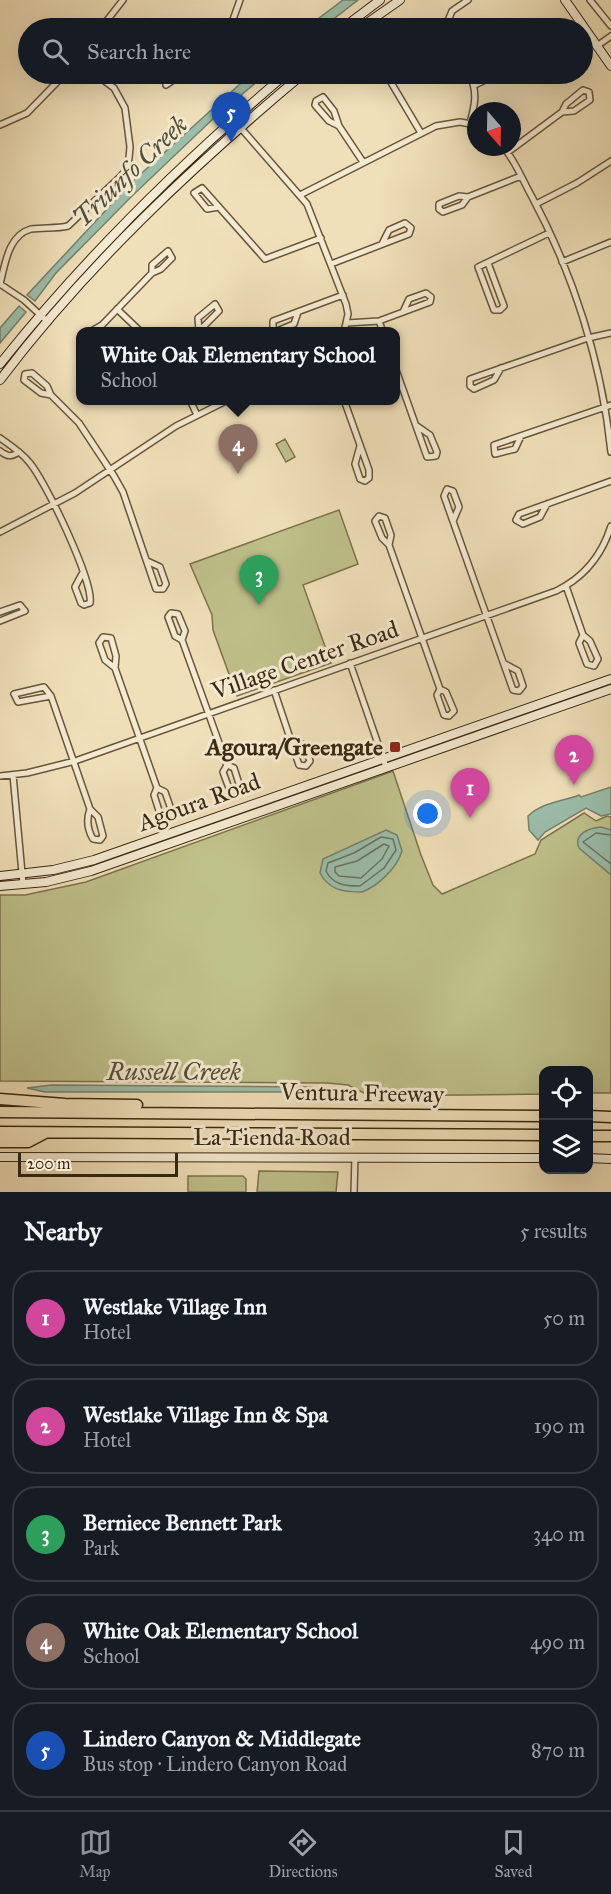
<!DOCTYPE html>
<html lang="en">
<head>
<meta charset="utf-8">
<style>
	:root { --surface:#171b24; --page:#20242c; --text:#f1f3f6; --muted:#9ea1a6; --line:#363941; --accent:#8c9099 }
	body { margin:0; font-family:"IM FELL Great Primer",serif; background:var(--page); color:var(--text) }
	.controls { position:absolute; right:18px; bottom:18px; display:grid; overflow:hidden; border-radius:12px; box-shadow:0 6px 24px #0002 }
	.controls button { width:54px; height:54px; display:grid; place-items:center; padding:0; border:0; border-bottom:2px solid var(--line); background:var(--surface); color:var(--text); font:30px sans-serif }
	.compass { position:absolute; left:467px; top:102px; width:54px; height:54px; border-radius:50%; background:var(--surface); box-shadow:0 6px 24px #0002; rotate:160deg }
	.scale { position:absolute; left:18px; bottom:15px; width:160px; box-sizing:border-box; padding-left:6px; border:3px solid #392812; border-top:0; font-size:16px; line-height:21px; white-space:nowrap; color:#392812; -webkit-text-stroke:4px #f5ebd2; paint-order:stroke }
	.you { position:absolute; left:428px; top:814px; width:21px; height:21px; margin:-15px; border:4px solid #fff; border-radius:50%; background:#1a73e8; box-shadow:0 0 0 9px #1a73e833 }
	.badge { display:grid; place-items:center; width:39px; height:39px; border-radius:50%; background:var(--accent); color:#fff; font-size:20px; font-weight:700 }
	.pin { position:absolute; translate:-50% -50px; filter:drop-shadow(0 2px 3px #0008) }
	.pin::after { content:''; position:absolute; top:32px; width:21px; height:18px; background:inherit; clip-path:polygon(0 0,100% 0,50% 100%) }
	.popup { position:absolute; left:76px; top:327px; width:324px; height:78px; box-sizing:border-box; display:grid; place-content:center; border-radius:12px; background:var(--surface); filter:drop-shadow(0 2px 4px #0005); font-size:20px; white-space:nowrap; color:var(--muted) }
	.popup b { font-size:22px; color:var(--text) }
	.popup::after { content:''; position:absolute; left:50%; top:100%; margin-left:-12px; border:12px solid transparent; border-top-color:var(--surface) }
	.list { margin:0; padding:0; list-style:none }
	h2 { display:flex; justify-content:space-between; align-items:center; height:78px; margin:0; padding:0 24px; font-size:26px }
	h2 small { font-size:20px; font-weight:400; color:var(--muted) }
	.list li { display:grid; grid-template-columns:39px 1fr auto; gap:18px; align-items:center; box-sizing:border-box; height:96px; margin:0 12px 12px; padding:0 12px; border:2px solid var(--line); border-radius:24px }
	.list b { display:block; font-size:22px; white-space:nowrap }
	.list p { margin:0; font-size:20px; white-space:nowrap; color:var(--muted) }
	.list em { font-size:20px; font-style:normal; color:var(--muted) }
	.icon { flex:none; width:33px; height:33px; fill:none; stroke:currentColor; stroke-width:2; stroke-linecap:round; stroke-linejoin:round }
	.map { position:relative; flex:none; width:611px; height:1192px; overflow:hidden }
	.search { position:absolute; background:var(--surface); box-shadow:0 6px 24px #0002; left:18px; right:18px; top:18px; height:66px; display:flex; align-items:center; gap:15px; box-sizing:border-box; padding:0 21px; border-radius:33px; color:var(--muted); font-size:22px }
	.sheet { height:618px; background:var(--surface) }
	nav { display:flex; justify-content:space-around; align-items:center; box-sizing:border-box; height:84px; border-top:2px solid var(--line); background:var(--surface); font-size:16px; color:var(--muted) }
	nav a { display:grid; justify-items:center; gap:3px }
	nav .on { color:var(--accent) }
	.map>svg:first-child { display:block }
</style>
</head>
<body>
<div class="map">
<svg width="611" height="1192" viewBox="0 0 611 1192">
	<rect width="100%" height="100%" fill="#f0e0b9"/>
	<filter id="stains"><feTurbulence type="fractalNoise" baseFrequency=".00333" numOctaves="4"/><feColorMatrix values="0 0 0 0 .2 0 0 0 0 .09 0 0 0 0 .02 0 0 0 .5 -.17"/></filter>
	<radialGradient id="worn" r=".72"><stop offset=".6" stop-color="#630" stop-opacity="0"/><stop offset="1" stop-color="#630" stop-opacity=".3"/></radialGradient>
	<path fill="#bfc18b" stroke="#7c744e" stroke-width="1.5" d="M285,439L295,457L286,462L276,444Z
		M339,510L358,564L303,585L331,663L237,696L213,630L212,615L190,564Z
		M393,771L421,855L433,885L442,894L535,854L541,840L584,813L596,821L607,816L611,817V1093H589L588,1070H544L543,1094L370,1096L348,1085L328,1083L0,1081V895H25L86,882Z
		M259,1171L338,1172L336,1192H257Z
		M188,1176H243L246,1179V1192H188Z"/>
	<path fill="#9bbeab" stroke="#74826e" stroke-width="1.5" d="M343,0H358L322,28H306Z
		M251,74H266L215,117L132,196L56,273L35,301L27,295L133,181Z
		M19,306L26,312L0,343V328Z
		M611,787V814L601,816L586,808L545,832L538,840L529,830L528,816C543,802 561,802 579,795L581,797Z
		M601,827L611,830V875L579,848C573,834 589,828 601,827Z
		M386,830L397,835L402,851C397,868 378,886 362,892C343,892 329,890 320,873L323,859Z
		M51,1085L313,1087L322,1092H45L27,1088Z"/>
	<g fill="none" stroke-linecap="round" stroke-linejoin="round">
		<path stroke="#6a735e" stroke-width="1.5" d="M611,835L596,833L583,842L611,864
			M381,837L393,839L396,850L384,868L360,886C345,886 333,885 326,871L328,863L354,853Z
			M384,844L389,846L382,859L361,878L339,876L335,872V867L357,861Z"/>
		<g stroke="#67563c" stroke-width="8">
			<path id="street" d="M590,0L611,26
				M101,28L123,0
				M230,28L240,0
				M445,28L452,11L468,0
				M553,28H559
				M597,46L611,36
				M386,74L421,133
				M469,74C478,91 475,105 470,123
				M166,85L183,74
				M475,85L498,74
				M233,119L307,204L346,304L348,314L344,332
				M0,125L27,113L65,74
				M339,126L329,121L315,105L316,101L323,97L334,111L339,126L363,162
				M503,147C515,160 522,179 531,195C573,273 602,363 611,452
				M508,152L562,112L566,104L583,90L589,92L590,100L574,111L562,112
				M300,195L436,126L460,122L476,125
				M468,197L462,205L443,212L439,209V204L459,196L468,197L521,176
				M536,204L577,183L611,161
				M219,207L207,209L194,193L202,188L265,259L321,238
				M562,262L611,242
				M488,263L504,306L500,310H494L478,267L549,233
				M331,264L409,234L411,228L405,223L389,230L382,244
				M0,284C5,265 8,235 31,229C43,227 56,229 68,226L120,177L127,169L129,158L130,147L125,108L114,88L95,74
				M0,284L24,300L48,322
				M117,309L141,332
				M298,312L294,324L277,331L273,329V321L343,295
				M379,321L383,332
				M347,323L379,321L430,302L431,297L426,293L409,299L403,312
				M90,332L102,325L152,273L161,269L172,258L168,251L152,265V273
				M198,332L219,311L215,304L198,318L199,331
				M80,341V344
				M395,367L427,457L436,456L437,452L430,435L417,426
				M501,368L494,380L474,389L470,386V379L588,338L611,333
				M51,395L41,393L24,380L25,374L32,373L47,386L51,395L79,423L114,476L123,492L156,589H163L166,584L160,567L147,561
				M129,400H136
				M190,400L197,415
				M344,400L369,470V478L365,481L360,479L355,464L360,446
				M521,436L515,449L495,454L494,445L611,405
				M0,438C10,445 21,452 29,462C45,480 94,582 90,603L84,605L81,603L75,587L82,574
				M0,451C8,457 11,457 19,452
				M547,504L540,517L523,524L516,520L519,514L611,481
				M453,521L459,507L453,491L447,489L444,496L513,690L519,691L523,686L518,671L505,664
				M0,532L75,493L176,426L228,400
				M389,545L382,538L375,521L379,516L385,518L391,535L389,545L440,689L437,695L444,715L449,716L454,711L446,692L440,689
				M566,586L583,635L590,641L598,659L594,666L587,664L579,643L583,635
				M0,612L20,605L25,611L0,621
				M182,640L175,636L168,617L171,613L178,614L185,631L182,640L227,765L234,768L240,787L235,791H230L223,772L227,765
				M350,663L386,767
				M115,668L105,660L99,643L103,637L111,638L116,656L115,668L157,788L154,795L161,817H167L172,812L165,792L157,788
				M274,690L299,765L306,766L310,761L304,745L292,740
				M51,696L18,702L14,694L44,687L51,696L90,809L98,817L103,836L100,840L93,839C87,829 86,820 90,809
				M13,775L23,884
				M0,776L27,773L75,761L556,591C583,578 602,555 611,526
				M354,1192L355,1157"/>
		</g>
		<g stroke="#392812" stroke-width="10">
			<path id="secondary" d="M565,0L611,66
				M343,28L380,0
				M360,28L400,0
				M0,364C85,257 182,162 286,74
				M0,380C87,265 193,166 303,74
				M0,876L53,870L94,860L611,679
				M0,886L46,882L91,871L611,689
				M0,1157L544,1158
				M588,1158L611,1159"/>
		</g>
		<g stroke="#392812" stroke-width="13">
			<path id="highway" d="M0,1099L65,1104L137,1105
				M0,1112L544,1116
				M588,1116L611,1117
				M0,1132L544,1135
				M588,1136H611
				M0,1142H28L45,1133"/>
		</g>
		<use href="#street" stroke="#f5ebd2" stroke-width="5"/>
		<use href="#secondary" stroke="#f5ebd2" stroke-width="8"/>
		<use href="#highway" stroke="#f0e0b9" stroke-width="10"/>
	</g>
	<rect fill="#8f2418" stroke="#f5ebd2" stroke-width="2" x="389" y="741" width="12" height="12" rx="3"/>
	<g text-anchor="middle" stroke-width="6" stroke-linejoin="round" paint-order="stroke">
		<g font-size="24" fill="#392812" stroke="#f5ebd2">
			<text transform="translate(305 660) rotate(-19)" y="8">Village Center Road</text>
			<text transform="translate(199 802) rotate(-20)" y="8">Agoura Road</text>
			<text transform="translate(362 1093) rotate(1)" y="8">Ventura Freeway</text>
			<text x="272" y="1145">La Tienda Road</text>
		</g>
		<g font-size="24" font-weight="bold" fill="#392812" stroke="#f5ebd2" text-anchor="end">
			<text x="383" y="755">Agoura/Greengate</text>
		</g>
		<g font-size="26" font-style="italic" fill="#524e38" stroke="#f5ebd2">
			<text transform="translate(130 171) rotate(-44)" y="9">Triunfo Creek</text>
			<text x="174" y="1080">Russell Creek</text>
		</g>
	</g>
	<rect width="100%" height="100%" filter="url(#stains)"/>
	<rect width="100%" height="100%" fill="url(#worn)"/>
</svg>
<div class="controls">
<button><svg class="icon" aria-label="locate" viewBox="0 0 24 24"><circle cx="12" cy="12" r="6"/><path d="M12 2v4M12 18v4M2 12h4M18 12h4"/></svg></button>
<button><svg class="icon" aria-label="layers" viewBox="0 0 24 24"><path d="M12 4l9 5-9 5-9-5zM3 14l9 5 9-5"/></svg></button>
</div>
<svg class="compass" viewBox="-18 -18 36 36"><path d="M0-13l5 13h-10z" fill="#e53935"/><path d="M0 13l5-13h-10z" fill="#9ea1a6"/></svg>
<div class="scale">200 m</div>
<div class="you"></div>
<div class="pin badge" style="left:470px;top:818px;background:#d1479c">1</div>
<div class="pin badge" style="left:574px;top:785px;background:#d1479c">2</div>
<div class="pin badge" style="left:259px;top:605px;background:#2e9e5b">3</div>
<div class="pin badge" style="left:238px;top:474px;background:#8d6e63">4</div>
<div class="popup"><b>White Oak Elementary School</b>School</div>
<div class="pin badge" style="left:231px;top:142px;background:#1a4fb4">5</div>
<div class="search"><svg class="icon" aria-label="search" viewBox="0 0 24 24"><circle cx="10" cy="10" r="6"/><path d="M15 15l6 6"/></svg>Search here</div>
</div>
<section class="sheet">
<h2>Nearby<small>5 results</small></h2>
<ul class="list">
<li><span class="badge" style="background:#d1479c">1</span><div><b>Westlake Village Inn</b><p>Hotel</p></div><em>50 m</em></li>
<li><span class="badge" style="background:#d1479c">2</span><div><b>Westlake Village Inn &amp; Spa</b><p>Hotel</p></div><em>190 m</em></li>
<li><span class="badge" style="background:#2e9e5b">3</span><div><b>Berniece Bennett Park</b><p>Park</p></div><em>340 m</em></li>
<li><span class="badge" style="background:#8d6e63">4</span><div><b>White Oak Elementary School</b><p>School</p></div><em>490 m</em></li>
<li><span class="badge" style="background:#1a4fb4">5</span><div><b>Lindero Canyon &amp; Middlegate</b><p>Bus stop · Lindero Canyon Road</p></div><em>870 m</em></li>
</ul>
</section>
<nav>
<a class="on"><svg class="icon" aria-label="map" viewBox="0 0 24 24"><path d="M3 6l6-2 6 2 6-2v14l-6 2-6-2-6 2zM9 4v14M15 6v14"/></svg>Map</a>
<a><svg class="icon" aria-label="directions" viewBox="0 0 24 24"><path d="M12 3l9 9-9 9-9-9zM9 14v-3h6M13 9l2 2-2 2"/></svg>Directions</a>
<a><svg class="icon" aria-label="saved" viewBox="0 0 24 24"><path d="M7 4h10v16l-5-4-5 4z"/></svg>Saved</a>
</nav>
</body>
</html>
